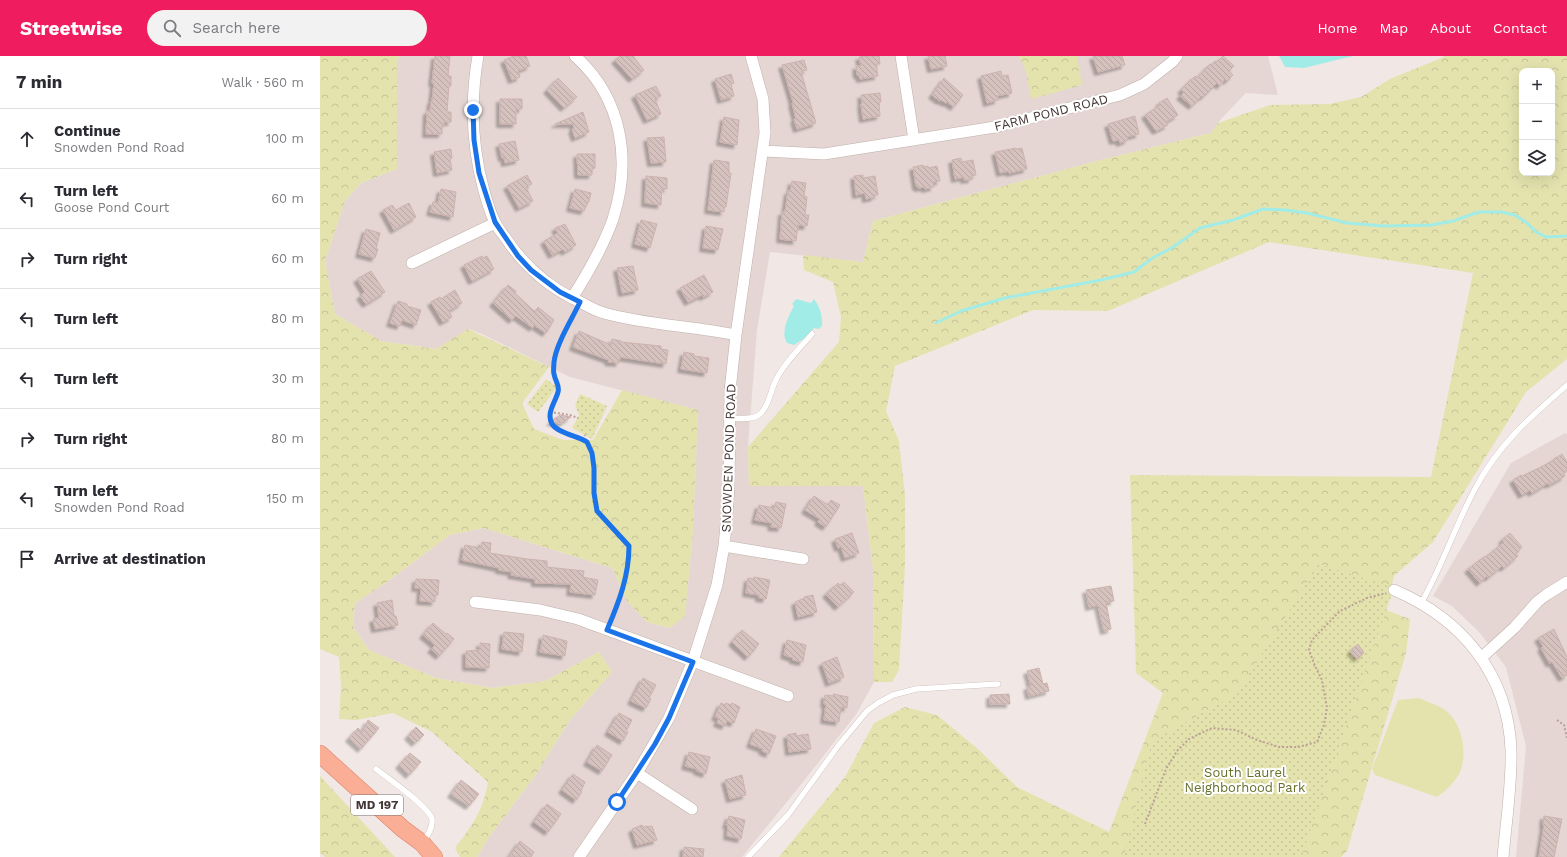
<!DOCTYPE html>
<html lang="en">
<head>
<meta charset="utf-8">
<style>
	:root { --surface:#fff; --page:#f2f2f3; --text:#2b2b33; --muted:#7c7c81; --line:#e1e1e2; --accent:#ef1d60 }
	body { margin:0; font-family:"Work Sans",sans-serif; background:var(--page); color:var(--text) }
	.controls { position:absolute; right:12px; top:12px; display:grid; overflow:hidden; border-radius:8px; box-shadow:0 4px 16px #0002 }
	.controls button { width:36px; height:36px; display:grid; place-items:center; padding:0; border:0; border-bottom:1px solid var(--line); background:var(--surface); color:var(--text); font:20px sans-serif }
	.stop { position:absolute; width:12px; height:12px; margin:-9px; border:3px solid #1a73e8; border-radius:50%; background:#fff }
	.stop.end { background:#1a73e8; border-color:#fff; box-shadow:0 1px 4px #0008 }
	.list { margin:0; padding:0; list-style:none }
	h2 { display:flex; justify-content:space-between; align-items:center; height:52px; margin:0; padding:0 16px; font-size:17px }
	h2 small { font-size:13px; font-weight:400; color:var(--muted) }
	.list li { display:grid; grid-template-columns:26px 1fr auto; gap:12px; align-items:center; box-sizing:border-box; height:60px; padding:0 16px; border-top:1px solid var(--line) }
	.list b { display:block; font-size:15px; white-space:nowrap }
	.list p { margin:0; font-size:13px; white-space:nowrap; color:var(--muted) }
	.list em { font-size:13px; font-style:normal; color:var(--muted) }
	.icon { flex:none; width:22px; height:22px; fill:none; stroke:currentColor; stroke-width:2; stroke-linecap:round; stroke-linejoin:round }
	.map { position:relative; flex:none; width:1247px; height:801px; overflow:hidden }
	header { display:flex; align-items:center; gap:24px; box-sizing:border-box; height:56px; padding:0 20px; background:var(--accent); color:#fff }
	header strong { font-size:19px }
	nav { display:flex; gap:22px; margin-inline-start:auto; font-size:14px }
	.search { width:280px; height:36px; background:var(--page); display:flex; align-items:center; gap:10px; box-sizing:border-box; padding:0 14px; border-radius:22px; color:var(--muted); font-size:15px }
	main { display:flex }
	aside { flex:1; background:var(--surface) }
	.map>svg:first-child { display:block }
</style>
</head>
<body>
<header>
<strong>Streetwise</strong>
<div class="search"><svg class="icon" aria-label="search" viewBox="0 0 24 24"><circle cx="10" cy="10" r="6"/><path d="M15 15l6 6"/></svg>Search here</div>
<nav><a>Home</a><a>Map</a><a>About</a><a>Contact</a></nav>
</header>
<main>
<aside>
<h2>7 min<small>Walk · 560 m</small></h2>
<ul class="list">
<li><svg class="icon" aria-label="ahead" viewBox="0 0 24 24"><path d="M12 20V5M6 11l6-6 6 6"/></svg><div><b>Continue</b><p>Snowden Pond Road</p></div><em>100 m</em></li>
<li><svg class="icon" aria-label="left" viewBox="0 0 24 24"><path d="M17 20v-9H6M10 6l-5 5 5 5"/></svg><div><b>Turn left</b><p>Goose Pond Court</p></div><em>60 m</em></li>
<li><svg class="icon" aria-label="right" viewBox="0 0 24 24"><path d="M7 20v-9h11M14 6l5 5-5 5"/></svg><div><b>Turn right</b></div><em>60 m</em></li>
<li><svg class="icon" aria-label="left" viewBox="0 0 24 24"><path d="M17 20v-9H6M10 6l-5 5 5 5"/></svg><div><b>Turn left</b></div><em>80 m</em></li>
<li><svg class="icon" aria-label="left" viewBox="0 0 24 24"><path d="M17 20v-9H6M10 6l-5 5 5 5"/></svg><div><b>Turn left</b></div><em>30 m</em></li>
<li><svg class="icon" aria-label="right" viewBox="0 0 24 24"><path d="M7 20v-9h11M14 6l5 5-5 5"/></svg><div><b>Turn right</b></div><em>80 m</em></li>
<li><svg class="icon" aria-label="left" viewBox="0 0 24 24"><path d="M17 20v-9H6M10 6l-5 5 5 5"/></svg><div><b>Turn left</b><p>Snowden Pond Road</p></div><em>150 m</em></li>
<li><svg class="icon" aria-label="arrive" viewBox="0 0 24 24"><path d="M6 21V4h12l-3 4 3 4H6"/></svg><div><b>Arrive at destination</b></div></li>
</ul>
</aside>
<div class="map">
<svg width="1247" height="801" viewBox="0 0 1247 801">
	<defs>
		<pattern id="forest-crowns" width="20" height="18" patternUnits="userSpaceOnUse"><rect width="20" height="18" fill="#e4e3ae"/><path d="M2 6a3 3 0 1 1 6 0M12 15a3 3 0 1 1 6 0" fill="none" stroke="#c5c396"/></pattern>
		<pattern id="park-dots" width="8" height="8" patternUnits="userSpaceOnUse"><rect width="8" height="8" fill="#e4e3ae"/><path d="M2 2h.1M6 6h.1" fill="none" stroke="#c5c396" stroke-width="1.8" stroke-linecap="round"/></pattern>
		<pattern id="building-back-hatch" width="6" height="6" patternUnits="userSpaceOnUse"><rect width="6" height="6" fill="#d5c1bd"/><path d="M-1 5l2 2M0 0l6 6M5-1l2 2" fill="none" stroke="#b8a6a3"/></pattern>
		<filter id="shadow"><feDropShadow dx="-3.5" dy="3.5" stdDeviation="1" flood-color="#0004"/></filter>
	</defs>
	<rect width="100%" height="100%" fill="#f1e7e4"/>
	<path fill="#e5d6d3" d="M79,0H948L958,39L926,37L901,63L891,77L773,106L553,165L543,206L450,196L437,274L428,391L429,430H543L553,513L554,626L537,657L483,726L422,801H157L169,781L215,720L250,664L292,616L279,596L225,625L172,632L116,622L49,594L33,571L35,547L64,528L130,479L163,472L292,512L307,545L327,566L350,572L365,559L373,475L378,354L250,321L162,278L149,273L117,293L61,285L15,258L5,205L25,145L41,127L77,113V6Z
		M1245,377L1247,378V801H1196L1206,690L1186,611L1159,576L1132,550L1113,540L1191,407Z"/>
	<path fill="#e4e3ae" d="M1099,642C1107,646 1118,649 1125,654C1142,666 1148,697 1140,716C1135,726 1126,735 1117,741L1055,719L1052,713L1078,644Z"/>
	<path fill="url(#forest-crowns)" fill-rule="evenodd" d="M0,0H79L77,6V113L41,127L25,145L5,205L15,258L61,285L116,293L148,273L229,311L202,347L214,373L243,384H273L302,334L378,354L373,475L365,560L350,572L327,566L307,545L292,512L163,472L130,479L64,528L35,547L33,571L49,594L116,622L172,632L225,625L279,596L292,616L250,664L215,720L169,781L157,801H140L135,792C152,770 163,755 168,726L112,676L73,657L36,664L19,663L21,630L19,601L0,593Z
		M699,0H757L762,29L711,43L706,15Z
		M1123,0H1247V303L1206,336L1113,486L1074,520L1066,554L1090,563L1086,597L1027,795L1021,801H459L525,721L554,667L585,651L617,659L659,694L697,731L789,776L843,637L816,617L810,419L1111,421L1153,217L949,186L788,255L713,254L575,310L566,355L579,385L585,439V510L579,614L572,626H554L553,513L543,430H429L428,391L519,286L521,261L513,226L484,214L483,199L543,206L553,165L773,106L891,77L898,67L950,49L1009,48L1041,41L1070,23L1124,1ZM1202,15H1232V117H1202Z
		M0,720L75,801H5L0,797Z"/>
	<path fill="url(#park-dots)" d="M226,323L237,331L218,356L207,348Z
		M260,338L287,350L272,383L252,372L259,359L255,349Z
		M999,508L1074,532L981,801H804L832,685L917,638Z"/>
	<path fill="#a2ece8" d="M959,0H1033L984,12L965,11Z
		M476,243L491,247L494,243C500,251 503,261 502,270L499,273L494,272L485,282L474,289L467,287C460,277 469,259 474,250L472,248Z"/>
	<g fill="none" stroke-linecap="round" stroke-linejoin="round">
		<path stroke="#a2ece8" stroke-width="3" d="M616,267L641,255L685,242L781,224L814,216L831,203L853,191L880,172L913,164L943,153L965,154L987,157L1027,167L1064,170L1111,169L1133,165L1159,156H1181L1195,159L1207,167L1216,176L1226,181L1247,180"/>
	</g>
	<path fill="url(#building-back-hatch)" stroke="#cdb2ae" filter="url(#shadow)" d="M115,0H130L128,20H131V30H129L127,56H131V66H124V71L122,70V78H106L107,55H110L111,45H112L114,27H112Z
		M194,0H206L210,10L198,15L200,21L192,24L184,4Z
		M300,0H313L324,14L312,23L295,4Z
		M546,0H559L560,8H556L558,20L540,23L539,19H537L536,10H541L539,1Z
		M608,0H625L627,10L611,13Z
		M773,0H802L805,9L778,16Z
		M903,0L914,10L909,15L913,19L907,25L905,23L900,30L897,27L883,41L882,40L872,50L860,40L864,36L861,34L875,20L877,22L890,8L891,9L895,5L897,6Z
		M484,4L487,14L482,15V19L496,67L477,73L474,63H476L472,47L473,46L462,9Z
		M681,15L682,20L688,19L692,37L677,40L678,44L667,47L661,20Z
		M411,18L414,27L411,28L414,40L401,44L395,23Z
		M238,22L257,41L244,52L227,34Z
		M624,22L643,39L634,51L627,46L626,47L621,44L620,45L612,39Z
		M336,30L341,40L335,43L341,58L327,64L315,39Z
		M560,37L561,46H559L560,60L543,63L541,48H542L541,39Z
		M847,42L858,59L846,66L848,69L836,75L825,59L840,49L839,47Z
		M180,43H202V53H196V68H180Z
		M263,56L269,76L255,82L252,73H254L253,68H235Z
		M815,60L819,78L807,81L808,84L800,87L799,84L793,85L788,68Z
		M404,61L419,64L417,89L400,86Z
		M344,81L346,106L331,107L327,82Z
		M195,85L199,104L185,107L184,101L182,102L179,88Z
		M696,92L697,93L702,92L707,113L689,117V115L680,117L675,96Z
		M131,93L132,102L130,103L132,114L117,117L114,96Z
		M257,98H275V112L272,113V119H258Z
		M641,102L642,106L653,104L656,119L651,120L652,123L644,124V121L635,123L632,104Z
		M394,104L409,106V117H411L406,151H404V156L388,154Z
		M603,109V111L608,110V112L617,110L620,125L613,126L614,131L605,133V131L598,132L596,130L593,111Z
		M207,119L212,128L206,131L213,145L199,152L187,130Z
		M543,119V122L555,120L558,139H554L555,141L546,143L545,137L536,139L534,120Z
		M326,120L347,122V133L342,132L341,149L325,147Z
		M472,125L486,127L484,140L487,141L485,159H489L487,170L478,169L476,185L460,183L462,156H465L468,135L470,136Z
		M121,133L136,136L133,161L110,156L113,146L118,147Z
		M255,133L271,137L269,146H268L264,155L250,152Z
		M89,147L96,161L74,174L63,154L72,149L76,154Z
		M321,164L337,168L330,192L315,188Z
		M245,168L256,189L245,196L243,193L232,199L224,185L238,177L235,172Z
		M386,170L403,173L398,194L383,192Z
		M46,173L60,177L56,193H58L55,202L39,198Z
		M162,200L163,202L167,200L174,213L152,225L144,209Z
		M313,210L318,234L302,237L297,212Z
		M51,215L65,236L46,248L40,240L45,236L37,223Z
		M384,219L393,236L383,241L382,239L368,246L360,232Z
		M188,229L196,235L195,237L215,256L218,251L234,264L226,277L214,269L213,272L196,260L192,264L173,247Z
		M135,234L142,247L129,255L132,261L123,266L111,246L120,241L121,243Z
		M78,245L87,248V250L101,254L96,269L82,264L80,270L70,267Z
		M259,275L291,289L292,283L301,285V286L341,290V293L348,294L346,308L300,301L299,307L288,306L289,304L253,291Z
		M364,296L374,298V300L389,302L387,317L361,313Z
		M240,359L251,361L242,367L230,366Z
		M1242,398L1247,406V415L1243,418L1245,420L1229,429L1228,427L1212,437L1210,434L1202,439L1193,424L1201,419L1202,420L1219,412L1234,404V403Z
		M494,440L508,449L511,444L520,449L506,471L498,466L500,463L485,454Z
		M456,446L466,448L461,472L451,471L452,467L435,464L439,449L454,452Z
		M532,477L539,497L525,502L521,491L518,492L515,483Z
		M1190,477L1202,491L1196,498L1198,500L1184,512L1182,510L1168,522L1167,520L1160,527L1148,513L1165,500L1166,501L1184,486L1182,484Z
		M162,486L171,487L170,497L207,503L227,505V511L264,515L263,521L278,524L275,539L250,536L251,528L215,527V523L191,519L192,516L179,514V512L142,504L145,489L161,492Z
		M434,521L450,524L446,543L439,542V539L426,537L428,522L434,523Z
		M96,523L119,524L118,539H115V546L100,545L101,532H95Z
		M524,526L534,536L518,551L506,538L518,527L520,529Z
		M791,530L794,545L786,546L791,573L784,575L778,549L769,551L766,534Z
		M493,539L497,556L478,561L475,546L485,542L484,541Z
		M72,544L74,560H76L78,569L55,573L53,563L59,562L57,547Z
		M113,567L126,578L127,577L134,583L119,600L111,593L115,589L103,579Z
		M1234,573L1247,601V619L1242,622L1232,606L1230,608L1221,592L1223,590L1218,582Z
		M422,574L439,588L428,601L412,586Z
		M184,576L204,578L202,596L182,593Z
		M223,579L247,585L245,600L220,596Z
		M467,584L486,589L483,606L473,604V602L464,599Z
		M160,587L170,588L169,612L146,611V595L160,594Z
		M1038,588L1044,597L1037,603L1030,595Z
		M517,601L524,621L509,627L502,607Z
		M719,612L723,628L727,627L729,635L709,640L707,631L711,630L707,615Z
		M323,622L336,629L329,642L331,643L326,652L311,645Z
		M513,638L528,641L527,652L521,651L519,666L504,664L506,648H504L505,639L514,640Z
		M689,638L690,648H670V639Z
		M401,647L405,649L406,647L411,649L412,647L420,651L414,667L407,665L405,670L397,667L399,662L395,661Z
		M299,657L312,664L306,675L308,676L303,685L288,676Z
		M48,664L59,672L41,693L29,682L38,672L42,676Z
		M96,671L104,679L95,687L88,680Z
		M436,673L456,680L449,698L442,695L443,693L430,688Z
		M476,677V680L488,678L491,693L469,696L467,679Z
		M277,689L292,699L282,715L267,706Z
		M369,696L390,701L386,718L377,715V713L365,710Z
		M90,697L101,706L89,719L79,709Z
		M253,718L265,726L261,735L262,736L256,744L242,734Z
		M422,719L426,739L410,743L405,724Z
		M141,724L159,738L149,750L131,738Z
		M227,748L241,758L228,776L214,766Z
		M409,760L425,764L421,783L407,780L408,769H406Z
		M1224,760L1242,763L1234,801H1219L1224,769H1223Z
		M322,769L323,771L327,770V771L332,770L337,784L317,789L312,773Z
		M200,785L214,796L211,801H189Z
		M364,791L384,793L383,801H363Z"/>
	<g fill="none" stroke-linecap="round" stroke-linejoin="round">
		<g stroke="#bfafaa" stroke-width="6">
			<path id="lane" d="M409,362C419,362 435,365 442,356C450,347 451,332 457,322C466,305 480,292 492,278
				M1101,547C1122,511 1135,470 1155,433C1178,389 1210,361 1247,329
				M56,713C68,722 109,751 112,763C113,771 108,780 103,785
				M428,801L468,759L518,690L547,655L558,647L573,639L596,633L678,628"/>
		</g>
		<g stroke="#bfafaa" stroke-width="12">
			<path id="street" d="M158,0C150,46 152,91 164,135C167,145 170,157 175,166C178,173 183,178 187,184C204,209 225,228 252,242C263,247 273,254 284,257C327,269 373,270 416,279
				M581,0L594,84
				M443,95L504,98L675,71L800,39L824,28L852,6L857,0
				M92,207L175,167
				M252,242C268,217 283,191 293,163C312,104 302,42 255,0
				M404,490L483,503
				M1074,534C1142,563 1188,618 1191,694C1192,728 1186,767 1183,801
				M155,546L220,554L258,563L468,640
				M1161,602L1195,571L1217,546L1226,539L1247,526
				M317,717L372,753
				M259,801L317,717L349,662L373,605L397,529L404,490L407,459L409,430L410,335L416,279L445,77L443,43L431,0"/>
		</g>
		<g stroke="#dd8266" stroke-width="18">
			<path id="primary" d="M0,698L83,773L102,787L114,801"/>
		</g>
		<path stroke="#bda099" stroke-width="2" stroke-dasharray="2 2" stroke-linecap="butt" d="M256,255C249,269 236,291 234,306C234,309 233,315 234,318C236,325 240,329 238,336C235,346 226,357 232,368C237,377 258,380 267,386L272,397L275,412L274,437L277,455L309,489C309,516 301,539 291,564
			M230,356L250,359L258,362
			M262,383L265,379
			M1237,664L1244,669L1247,682
			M825,768L846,713L857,695L869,683L892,672L916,674L937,684L959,691H978L997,686L1004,669L1007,652L1002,624L995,610L989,594L992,584L1020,555L1047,542L1066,537"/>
		<use href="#lane" stroke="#fff" stroke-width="5.5"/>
		<use href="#street" stroke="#fff" stroke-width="11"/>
		<use href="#primary" stroke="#f9ae95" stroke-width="17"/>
	</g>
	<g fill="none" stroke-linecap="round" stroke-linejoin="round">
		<path stroke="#1a73e8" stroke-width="5" d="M153,54L154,84L159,117L175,166L198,200L211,214L240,236L260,246C252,263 236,288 234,306C234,309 233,315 234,318C235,325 240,329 238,336C235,347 226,357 232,368C237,377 258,380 267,386L272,397L274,412V437L277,455L309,490C309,520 299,546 287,574L373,606L349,662L335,688L297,746"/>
	</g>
	<g text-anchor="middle" stroke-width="4" stroke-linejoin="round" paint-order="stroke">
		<rect fill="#fff" stroke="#7b7271" stroke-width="1" x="31" y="739" width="52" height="20" rx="3"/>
		<g font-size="12" font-weight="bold" fill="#433634">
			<text x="57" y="753">MD 197</text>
		</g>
		<g font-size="13" fill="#433634" stroke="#fff">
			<text transform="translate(731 56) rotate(-14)" y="5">FARM POND ROAD</text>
			<text transform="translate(408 402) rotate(-88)" y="5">SNOWDEN POND ROAD</text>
		</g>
		<g font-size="13" fill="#67712b" stroke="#fff">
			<text x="925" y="721">South Laurel<tspan x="925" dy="15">Neighborhood Park</tspan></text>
		</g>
	</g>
</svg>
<div class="controls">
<button>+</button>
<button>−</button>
<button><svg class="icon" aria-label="layers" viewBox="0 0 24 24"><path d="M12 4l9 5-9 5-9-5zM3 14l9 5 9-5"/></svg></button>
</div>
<div class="stop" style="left:297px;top:746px"></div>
<div class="stop end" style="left:153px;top:54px"></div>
</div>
</main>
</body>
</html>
